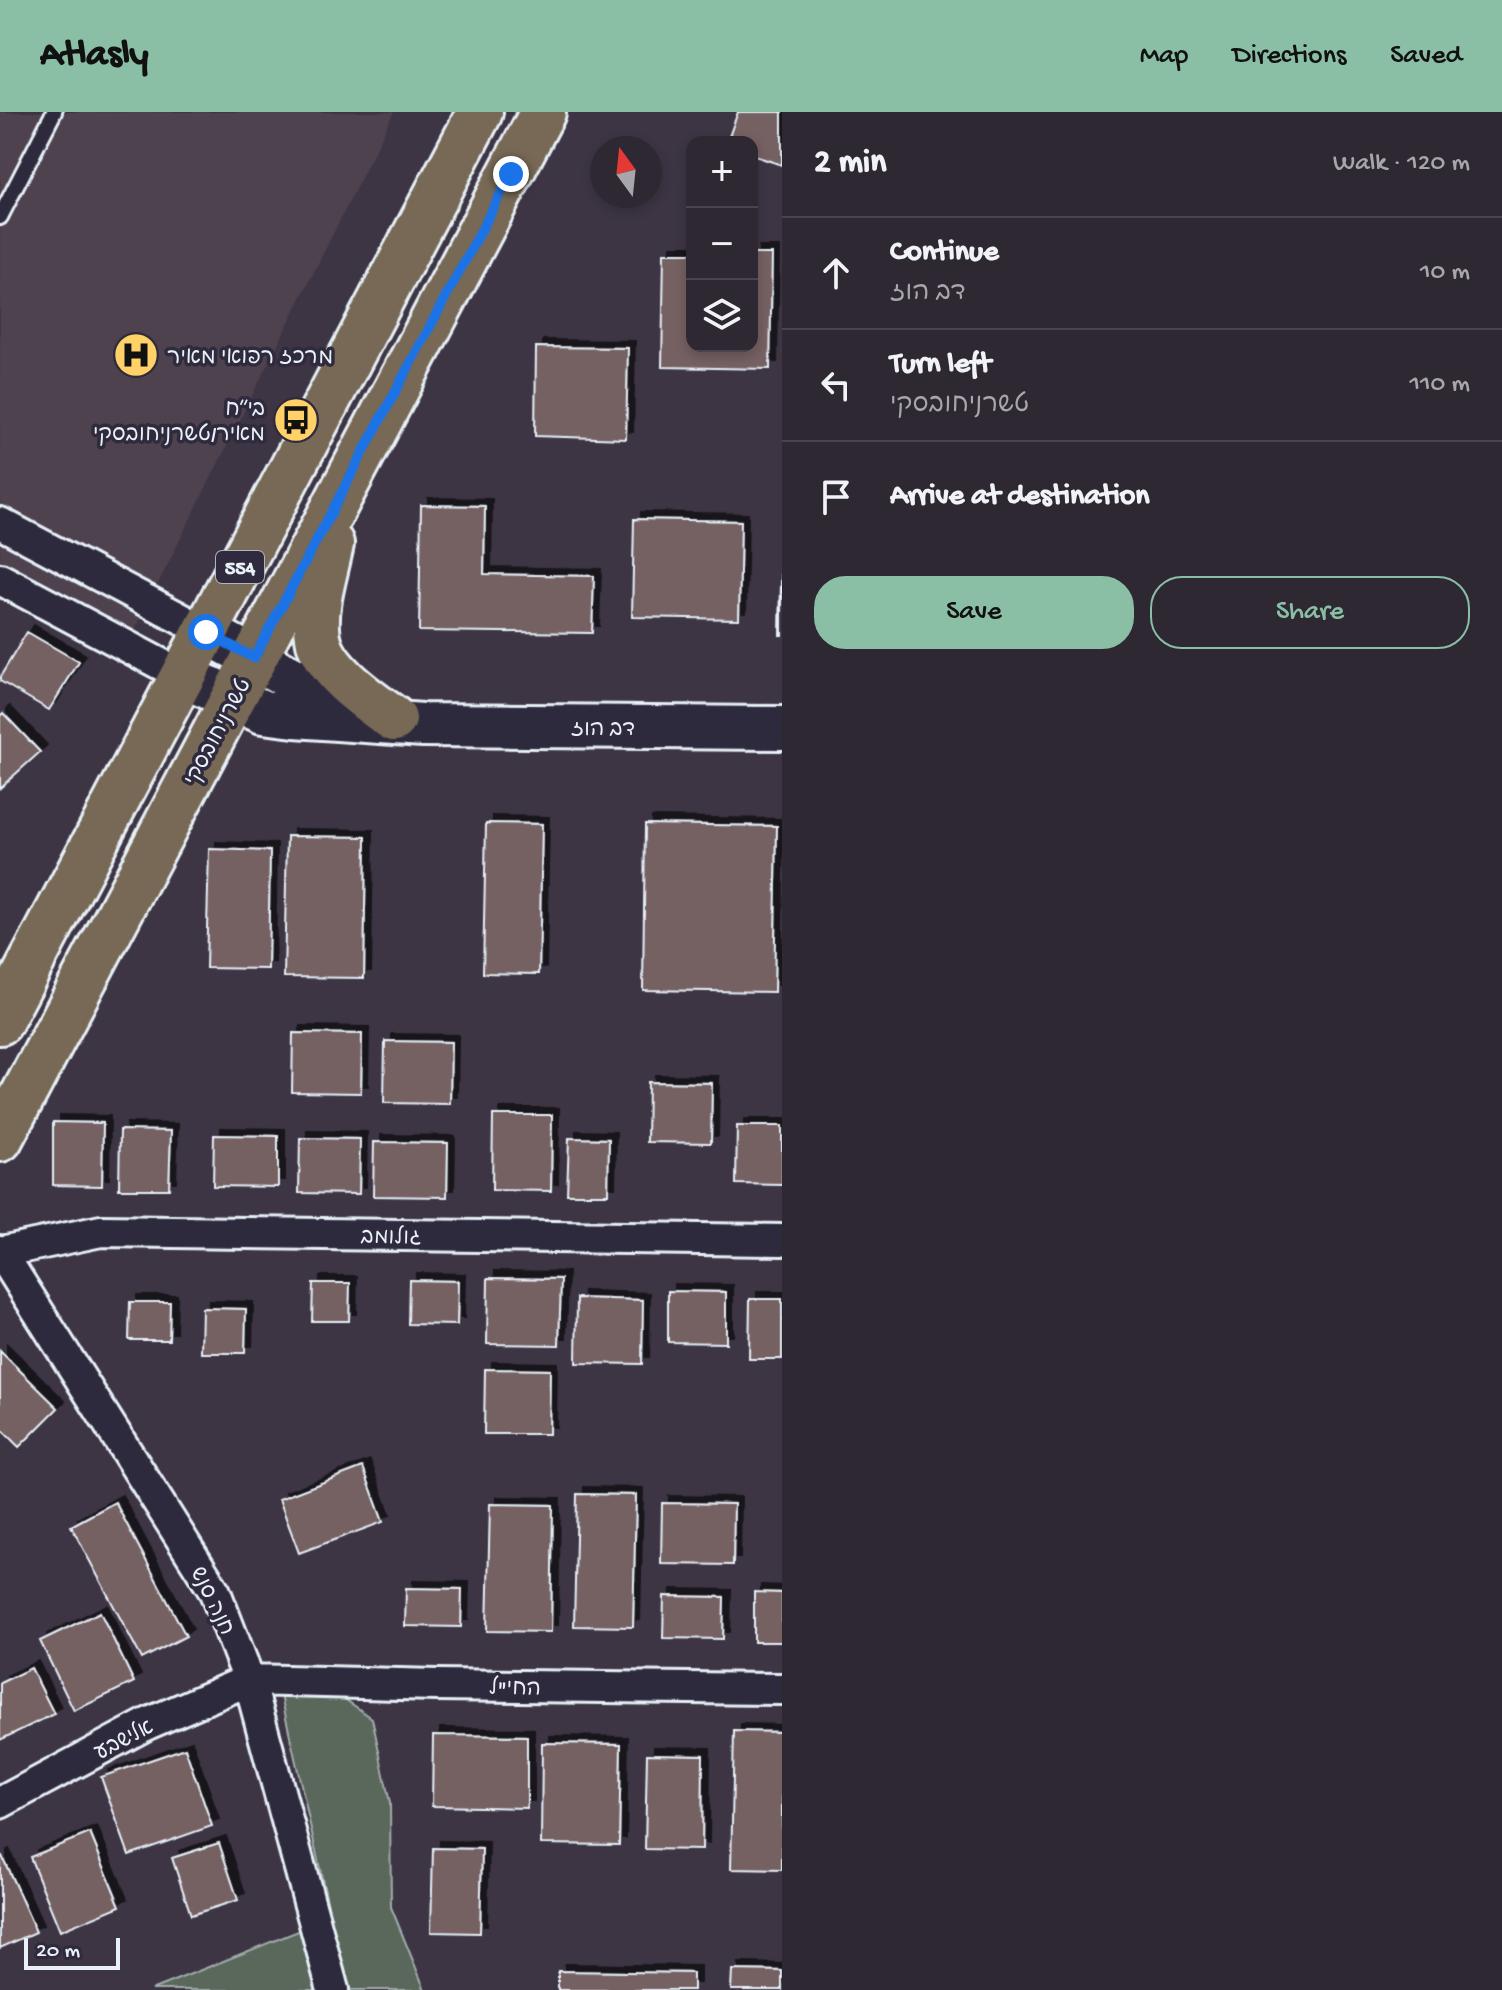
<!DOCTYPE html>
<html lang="en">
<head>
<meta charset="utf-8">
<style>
	:root { --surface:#2e2833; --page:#3a343f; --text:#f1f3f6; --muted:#a7a6ac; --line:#49444e; --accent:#8abfa5 }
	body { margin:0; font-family:"Gochi Hand","Playpen Sans Hebrew",sans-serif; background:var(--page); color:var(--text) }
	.controls { position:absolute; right:24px; top:24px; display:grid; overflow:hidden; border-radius:16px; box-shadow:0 4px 12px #0003 }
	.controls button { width:72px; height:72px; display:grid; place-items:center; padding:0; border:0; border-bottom:2px solid var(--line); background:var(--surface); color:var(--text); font:40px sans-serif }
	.compass { position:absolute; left:590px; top:24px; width:72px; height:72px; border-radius:50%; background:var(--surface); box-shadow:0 4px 12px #0003; rotate:345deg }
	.scale { position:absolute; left:24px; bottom:20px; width:96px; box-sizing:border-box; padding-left:8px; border:4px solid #e8f1f8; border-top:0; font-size:22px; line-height:28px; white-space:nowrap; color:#e8f1f8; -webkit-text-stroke:6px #2f2a3d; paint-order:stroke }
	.stop { position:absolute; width:24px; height:24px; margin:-18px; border:6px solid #1a73e8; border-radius:50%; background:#fff }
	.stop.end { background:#1a73e8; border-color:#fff; box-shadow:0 2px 8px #0008 }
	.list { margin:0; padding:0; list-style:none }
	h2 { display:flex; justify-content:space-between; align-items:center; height:104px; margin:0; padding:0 32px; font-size:34px }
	h2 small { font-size:26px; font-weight:400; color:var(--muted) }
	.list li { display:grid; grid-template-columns:52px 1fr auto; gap:24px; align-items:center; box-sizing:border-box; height:112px; padding:0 32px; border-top:2px solid var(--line) }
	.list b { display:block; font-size:30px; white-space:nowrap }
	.list p { margin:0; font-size:26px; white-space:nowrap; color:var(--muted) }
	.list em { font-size:26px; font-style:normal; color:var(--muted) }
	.actions { display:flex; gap:16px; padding:24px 32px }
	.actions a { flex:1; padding:18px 0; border:2px solid var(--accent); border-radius:32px; text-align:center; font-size:28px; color:var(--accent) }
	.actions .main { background:var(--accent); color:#111 }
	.icon { flex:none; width:44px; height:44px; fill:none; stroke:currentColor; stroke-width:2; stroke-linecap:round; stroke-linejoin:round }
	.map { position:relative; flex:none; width:782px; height:1878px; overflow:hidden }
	header { display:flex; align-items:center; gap:48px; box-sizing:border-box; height:112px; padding:0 40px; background:var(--accent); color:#111 }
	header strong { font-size:38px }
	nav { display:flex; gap:44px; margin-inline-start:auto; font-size:28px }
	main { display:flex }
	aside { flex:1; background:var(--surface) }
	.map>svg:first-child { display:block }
</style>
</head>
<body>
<header>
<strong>Atlasly</strong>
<nav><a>Map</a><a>Directions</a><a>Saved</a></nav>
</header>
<main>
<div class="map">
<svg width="782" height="1878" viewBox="0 0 782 1878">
	<defs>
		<filter id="shadow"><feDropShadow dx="7" dy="-7" stdDeviation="0" flood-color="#0009"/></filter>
	</defs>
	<rect width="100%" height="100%" fill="#3d3544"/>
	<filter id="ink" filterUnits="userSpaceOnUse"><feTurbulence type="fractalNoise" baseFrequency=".0125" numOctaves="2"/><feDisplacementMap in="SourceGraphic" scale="16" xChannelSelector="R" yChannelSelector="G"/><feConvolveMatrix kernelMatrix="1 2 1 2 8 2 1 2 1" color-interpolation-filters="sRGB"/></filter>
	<g filter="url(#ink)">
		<path fill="#4e424d" d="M0,0H394L121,546L0,485Z"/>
		<path fill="#5a675c" stroke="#a1acaa" stroke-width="2" d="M280,1579L343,1586L372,1606L390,1691L391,1795L425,1878H151L331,1806Z"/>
		<path fill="#756162" stroke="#e8f1f8" stroke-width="2" filter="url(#shadow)" d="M738,0H782V53L752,43V30H727Z
			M664,141H692V234H752V142H772L770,257L662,255Z
			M536,235L628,236L626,327L535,324Z
			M421,393L485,394L484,462L594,464L592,521L419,519Z
			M634,407L741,409L739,507L632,505Z
			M782,414V523H780Z
			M27,520L79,550L49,598L0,569V565Z
			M3,601L40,640L0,676V604Z
			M486,711L542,712L539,862L483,861Z
			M645,712L777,714L774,880L643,878Z
			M287,724L366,725L364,866L284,865Z
			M209,737L270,739L268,857L206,856Z
			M293,921L362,922L361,981L292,980Z
			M385,929L451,930L450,992L384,991Z
			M648,970L712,971L711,1031L647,1030Z
			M493,1003H552L551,1079L492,1078Z
			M53,1010L103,1011L102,1074L53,1073Z
			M737,1014H782V1073L736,1072Z
			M120,1018L171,1019L169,1077H119Z
			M214,1023L278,1024V1075L213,1074Z
			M300,1026L360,1027L359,1082L299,1081Z
			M569,1026L609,1027L608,1082H567Z
			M374,1030L448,1031L447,1085L373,1084Z
			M488,1166L561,1167L559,1233L487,1232Z
			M409,1168L458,1169L457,1213L408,1212Z
			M313,1171H350L349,1209H312Z
			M668,1179L726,1180V1231L668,1230Z
			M577,1186L643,1188L642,1252L576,1251Z
			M750,1187H782V1247H749Z
			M130,1190H170L169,1228H129Z
			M202,1196L246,1197L245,1241H201Z
			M0,1239L58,1296L19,1335L0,1316Z
			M485,1257L550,1258L549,1322H484Z
			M363,1355L383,1410L299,1441L279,1387Z
			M577,1382L636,1383L633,1515L574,1514Z
			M115,1390L186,1524L142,1547L71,1414Z
			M662,1391L734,1392L733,1453L661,1452Z
			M490,1392L553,1393L551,1520L487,1519Z
			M406,1476L462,1477L461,1515L405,1514Z
			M754,1480L782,1481V1530H754Z
			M664,1484L724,1485L723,1527L663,1526Z
			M100,1500L134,1570L74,1599L40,1529Z
			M31,1556L54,1602L0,1628V1571Z
			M734,1619L782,1620V1758L731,1757Z
			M433,1623L527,1624V1696L432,1694Z
			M542,1631L621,1632L619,1733L541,1732Z
			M185,1636L212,1714L129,1743L101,1665Z
			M647,1642L703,1643L702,1738L645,1737Z
			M90,1721L120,1794L60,1819L30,1745Z
			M219,1731L238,1788L191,1803L172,1746Z
			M433,1736L482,1737L480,1821L431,1820Z
			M2,1744L36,1820L0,1836V1745Z
			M732,1858L782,1859V1878H731Z
			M558,1859L693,1861V1878H558Z"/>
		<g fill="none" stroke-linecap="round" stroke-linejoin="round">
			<g stroke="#e8f1f8" stroke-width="20">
				<path id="lane" d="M0,105L54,0"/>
			</g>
			<g stroke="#e8f1f8" stroke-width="36">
				<path id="street" d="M0,411L206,520
					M0,467L183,564
					M0,1139L215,1480L249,1568L333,1878
					M1,1140L101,1119L782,1128
					M0,1691L147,1612L249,1568L437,1573L782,1577"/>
			</g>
			<g stroke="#e8f1f8" stroke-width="48">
				<path id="secondary" d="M206,520L333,589L360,598
					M183,564L263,600L295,604L423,613L782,616"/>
			</g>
			<g stroke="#e8f1f8" stroke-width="50">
				<path id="primary" d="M331,432C325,462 313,495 318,525C322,558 369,589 394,607
					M0,910L480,0
					M0,1027L543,0"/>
			</g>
			<use href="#lane" stroke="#2f2a3d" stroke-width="14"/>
			<use href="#street" stroke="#2f2a3d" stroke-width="30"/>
			<use href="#secondary" stroke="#2f2a3d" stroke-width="42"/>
			<use href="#primary" stroke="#776954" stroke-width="44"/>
		</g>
	</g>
	<g fill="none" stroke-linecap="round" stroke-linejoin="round" filter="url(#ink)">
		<path stroke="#1a73e8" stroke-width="10" d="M206,520L254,546L511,62"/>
	</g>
	<defs>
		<g id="hospital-disc" transform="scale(2.3)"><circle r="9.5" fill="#ffd166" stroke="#2f2a3d"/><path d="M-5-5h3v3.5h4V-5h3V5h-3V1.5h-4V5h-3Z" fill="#111"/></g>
		<g id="bus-disc" transform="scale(2.3)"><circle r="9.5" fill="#ffd166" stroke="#2f2a3d"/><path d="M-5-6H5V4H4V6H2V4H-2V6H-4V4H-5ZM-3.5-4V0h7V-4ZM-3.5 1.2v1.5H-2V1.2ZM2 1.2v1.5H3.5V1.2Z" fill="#111"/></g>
	</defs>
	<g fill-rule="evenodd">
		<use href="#hospital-disc" x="136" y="243"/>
		<use href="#bus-disc" x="296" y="308"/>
	</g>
	<g text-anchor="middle" stroke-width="7" stroke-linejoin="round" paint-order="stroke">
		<rect fill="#2f2a3d" stroke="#b0b5c0" stroke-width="2" x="216" y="439" width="48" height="32" rx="6"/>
		<g font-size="20" font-weight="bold" fill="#e8f1f8">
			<text x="240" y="462">554</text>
		</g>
		<g font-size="22" fill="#e8f1f8" stroke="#2f2a3d" text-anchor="start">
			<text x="167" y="251">מרכז רפואי מאיר</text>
			<text x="265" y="303" text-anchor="end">בי״ח<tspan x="265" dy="25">מאיר/טשרניחובסקי</tspan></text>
		</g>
		<g font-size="22" fill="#e8f1f8" stroke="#2f2a3d">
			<text x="603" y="623">דב הוז</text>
			<text transform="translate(216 619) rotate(-62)" y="8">טשרניחובסקי</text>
			<text transform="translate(391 1123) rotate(1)" y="8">גולומב</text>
			<text transform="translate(214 1488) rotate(64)" y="8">חנה סנש</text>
			<text transform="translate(515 1574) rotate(1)" y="8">החי"ל</text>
			<text transform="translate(123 1626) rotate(-27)" y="8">אלישבע</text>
		</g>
	</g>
</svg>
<div class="controls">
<button>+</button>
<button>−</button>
<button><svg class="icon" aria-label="layers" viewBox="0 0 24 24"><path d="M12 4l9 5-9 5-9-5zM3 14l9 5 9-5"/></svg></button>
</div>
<svg class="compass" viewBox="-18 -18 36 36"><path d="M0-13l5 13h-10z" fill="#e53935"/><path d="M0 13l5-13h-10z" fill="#a7a6ac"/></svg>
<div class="scale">20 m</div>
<div class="stop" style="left:206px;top:520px"></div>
<div class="stop end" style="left:511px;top:62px"></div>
</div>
<aside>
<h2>2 min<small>Walk · 120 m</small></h2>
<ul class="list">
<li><svg class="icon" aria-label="ahead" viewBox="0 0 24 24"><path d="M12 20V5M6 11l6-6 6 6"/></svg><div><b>Continue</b><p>דב הוז</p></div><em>10 m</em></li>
<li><svg class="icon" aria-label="left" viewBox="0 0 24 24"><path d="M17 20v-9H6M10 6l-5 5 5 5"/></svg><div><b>Turn left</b><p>טשרניחובסקי</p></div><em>110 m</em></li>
<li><svg class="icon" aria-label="arrive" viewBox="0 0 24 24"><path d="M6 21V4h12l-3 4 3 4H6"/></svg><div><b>Arrive at destination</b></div></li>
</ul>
<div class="actions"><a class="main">Save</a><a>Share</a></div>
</aside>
</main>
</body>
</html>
